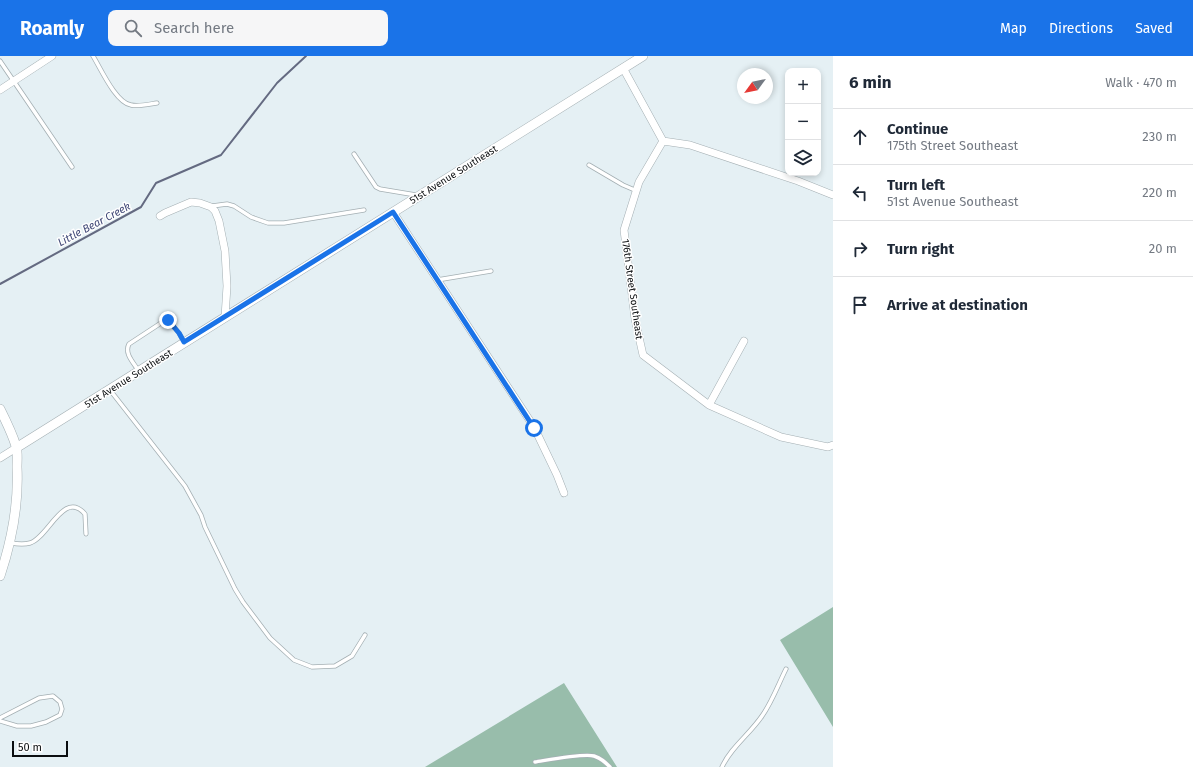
<!DOCTYPE html>
<html lang="en">
<head>
<meta charset="utf-8">
<style>
	:root { --surface:#fff; --page:#f6f6f7; --text:#1f2937; --muted:#747a83; --line:#e0e1e3; --accent:#1a73e8 }
	body { margin:0; font-family:"Fira Sans",sans-serif; background:var(--page); color:var(--text) }
	.controls { position:absolute; right:12px; top:12px; display:grid; overflow:hidden; border-radius:8px; box-shadow:0 2px 6px #0003 }
	.controls button { width:36px; height:36px; display:grid; place-items:center; padding:0; border:0; border-bottom:1px solid var(--line); background:var(--surface); color:var(--text); font:20px sans-serif }
	.compass { position:absolute; left:737px; top:12px; width:36px; height:36px; border-radius:50%; background:var(--surface); box-shadow:0 2px 6px #0003; rotate:237deg }
	.scale { position:absolute; left:12px; bottom:10px; width:56px; box-sizing:border-box; padding-left:4px; border:2px solid #0b0e10; border-top:0; font-size:11px; line-height:14px; white-space:nowrap; color:#0b0e10; -webkit-text-stroke:3px #fff; paint-order:stroke }
	.stop { position:absolute; width:12px; height:12px; margin:-9px; border:3px solid #1a73e8; border-radius:50%; background:#fff }
	.stop.end { background:#1a73e8; border-color:#fff; box-shadow:0 1px 4px #0008 }
	.list { margin:0; padding:0; list-style:none }
	h2 { display:flex; justify-content:space-between; align-items:center; height:52px; margin:0; padding:0 16px; font-size:17px }
	h2 small { font-size:13px; font-weight:400; color:var(--muted) }
	.list li { display:grid; grid-template-columns:26px 1fr auto; gap:12px; align-items:center; box-sizing:border-box; height:56px; padding:0 16px; border-top:1px solid var(--line) }
	.list b { display:block; font-size:15px; white-space:nowrap }
	.list p { margin:0; font-size:13px; white-space:nowrap; color:var(--muted) }
	.list em { font-size:13px; font-style:normal; color:var(--muted) }
	.icon { flex:none; width:22px; height:22px; fill:none; stroke:currentColor; stroke-width:2; stroke-linecap:round; stroke-linejoin:round }
	.map { position:relative; flex:none; width:833px; height:711px; overflow:hidden }
	header { display:flex; align-items:center; gap:24px; box-sizing:border-box; height:56px; padding:0 20px; background:var(--accent); color:#fff }
	header strong { font-size:19px }
	nav { display:flex; gap:22px; margin-inline-start:auto; font-size:14px }
	.search { width:280px; height:36px; background:var(--page); display:flex; align-items:center; gap:10px; box-sizing:border-box; padding:0 14px; border-radius:8px; color:var(--muted); font-size:15px }
	main { display:flex }
	aside { flex:1; background:var(--surface) }
	.map>svg:first-child { display:block }
</style>
</head>
<body>
<header>
<strong>Roamly</strong>
<div class="search"><svg class="icon" aria-label="search" viewBox="0 0 24 24"><circle cx="10" cy="10" r="6"/><path d="M15 15l6 6"/></svg>Search here</div>
<nav><a>Map</a><a>Directions</a><a>Saved</a></nav>
</header>
<main>
<div class="map">
<svg width="833" height="711" viewBox="0 0 833 711">
	<rect width="100%" height="100%" fill="#e5f0f4"/>
	<path fill="#98bdab" d="M833,551V671L780,584Z
		M564,627L617,711H425Z"/>
	<g fill="none" stroke-linecap="round" stroke-linejoin="round">
		<path stroke="#646a81" stroke-width="2" d="M0,228L141,151L156,127L221,99L277,27L306,0"/>
		<g stroke="#a4afb3" stroke-width="5">
			<path id="lane" d="M93,0C101,13 116,47 131,49C138,51 150,48 157,47
				M0,5L72,111
				M354,98L376,131L380,133L416,139
				M589,109L623,129L637,135
				M212,150L227,148L234,150L251,161L268,167H284L364,154
				M437,224L491,215
				M138,314C133,306 124,297 129,288L164,265L168,264L179,277L184,286
				M110,334L185,430L201,459L205,471L235,533L243,546L270,582L294,604L312,611L335,610L352,600L365,579
				M11,487C17,488 23,489 30,487C48,482 64,433 85,458L86,478
				M0,662L39,642L53,640L60,646L62,653L60,659L46,666L31,670H17L0,665
				M535,706C548,704 584,697 594,700C601,702 605,706 610,711
				M722,711C731,691 750,678 762,660C772,646 778,629 786,613"/>
		</g>
		<g stroke="#a4afb3" stroke-width="8">
			<path id="street" d="M623,12L663,85
				M0,34L52,0
				M663,85L639,126L624,174L635,263L643,299L709,349L781,381L828,391L833,389
				M663,85L690,89L798,125L833,139
				M393,156L534,371L557,419L564,437
				M160,160L165,157L191,146L200,147L211,151L215,155L219,165L225,195L227,230L225,261
				M709,349L744,285
				M0,402L16,392"/>
		</g>
		<g stroke="#a4afb3" stroke-width="10">
			<path id="secondary" d="M0,353C6,365 12,377 16,390C18,396 17,405 17,411C19,450 12,484 0,520
				M16,392L643,0"/>
		</g>
		<use href="#lane" stroke="#fff" stroke-width="3.5"/>
		<use href="#street" stroke="#fff" stroke-width="7"/>
		<use href="#secondary" stroke="#fff" stroke-width="9"/>
	</g>
	<g fill="none" stroke-linecap="round" stroke-linejoin="round">
		<path stroke="#1a73e8" stroke-width="5" d="M168,264L179,277L184,286L393,156L534,372"/>
	</g>
	<g text-anchor="middle" stroke-width="3" stroke-linejoin="round" paint-order="stroke">
		<g font-size="10" fill="#0b0e10" stroke="#fff">
			<text transform="translate(453 118) rotate(-32)" y="4">51st Avenue Southeast</text>
			<text transform="translate(633 233) rotate(82)" y="4">176th Street Southeast</text>
			<text transform="translate(128 322) rotate(-32)" y="4">51st Avenue Southeast</text>
		</g>
		<g font-size="11" font-style="italic" fill="#424a78" stroke="#fff">
			<text transform="translate(94 168) rotate(-28)" y="4">Little Bear Creek</text>
		</g>
	</g>
</svg>
<div class="controls">
<button>+</button>
<button>−</button>
<button><svg class="icon" aria-label="layers" viewBox="0 0 24 24"><path d="M12 4l9 5-9 5-9-5zM3 14l9 5 9-5"/></svg></button>
</div>
<svg class="compass" viewBox="-18 -18 36 36"><path d="M0-13l5 13h-10z" fill="#e53935"/><path d="M0 13l5-13h-10z" fill="#747a83"/></svg>
<div class="scale">50 m</div>
<div class="stop" style="left:534px;top:372px"></div>
<div class="stop end" style="left:168px;top:264px"></div>
</div>
<aside>
<h2>6 min<small>Walk · 470 m</small></h2>
<ul class="list">
<li><svg class="icon" aria-label="ahead" viewBox="0 0 24 24"><path d="M12 20V5M6 11l6-6 6 6"/></svg><div><b>Continue</b><p>175th Street Southeast</p></div><em>230 m</em></li>
<li><svg class="icon" aria-label="left" viewBox="0 0 24 24"><path d="M17 20v-9H6M10 6l-5 5 5 5"/></svg><div><b>Turn left</b><p>51st Avenue Southeast</p></div><em>220 m</em></li>
<li><svg class="icon" aria-label="right" viewBox="0 0 24 24"><path d="M7 20v-9h11M14 6l5 5-5 5"/></svg><div><b>Turn right</b></div><em>20 m</em></li>
<li><svg class="icon" aria-label="arrive" viewBox="0 0 24 24"><path d="M6 21V4h12l-3 4 3 4H6"/></svg><div><b>Arrive at destination</b></div></li>
</ul>
</aside>
</main>
</body>
</html>
